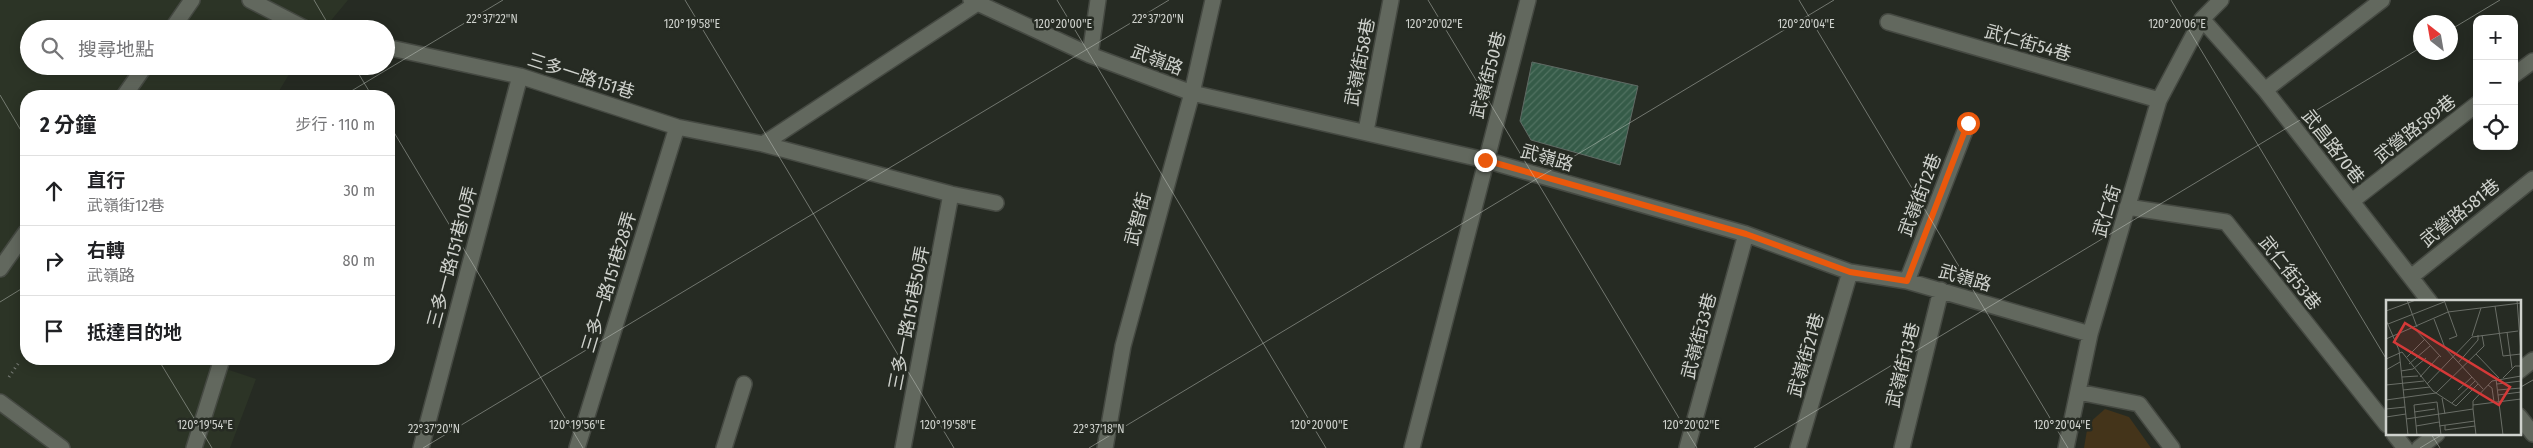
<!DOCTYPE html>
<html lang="zh-TW">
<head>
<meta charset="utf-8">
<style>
	:root { --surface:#fff; --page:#f2f2f2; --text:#202124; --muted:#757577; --line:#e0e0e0 }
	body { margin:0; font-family:"Fira Sans Condensed","Noto Sans TC",sans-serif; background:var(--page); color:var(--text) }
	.controls { position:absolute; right:15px; top:15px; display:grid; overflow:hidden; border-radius:10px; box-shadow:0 2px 12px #0003 }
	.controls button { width:45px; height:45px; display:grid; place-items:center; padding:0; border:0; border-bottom:1px solid var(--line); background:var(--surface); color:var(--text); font:25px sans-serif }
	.compass { position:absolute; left:2413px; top:15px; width:45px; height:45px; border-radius:50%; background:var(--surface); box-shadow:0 2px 12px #0003; rotate:329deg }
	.stop { position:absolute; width:15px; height:15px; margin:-11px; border:4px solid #ea580c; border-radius:50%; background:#fff }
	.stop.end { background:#ea580c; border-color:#fff; box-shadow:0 1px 5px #0008 }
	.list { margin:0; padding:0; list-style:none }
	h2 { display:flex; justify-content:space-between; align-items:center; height:65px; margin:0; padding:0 20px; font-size:21px }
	h2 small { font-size:16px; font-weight:400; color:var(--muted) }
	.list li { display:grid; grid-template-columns:32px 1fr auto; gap:15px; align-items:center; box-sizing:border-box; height:70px; padding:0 20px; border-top:1px solid var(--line) }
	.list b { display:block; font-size:19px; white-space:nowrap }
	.list p { margin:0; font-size:16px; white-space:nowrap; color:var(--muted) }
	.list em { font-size:16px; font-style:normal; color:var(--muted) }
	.icon { flex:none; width:28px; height:28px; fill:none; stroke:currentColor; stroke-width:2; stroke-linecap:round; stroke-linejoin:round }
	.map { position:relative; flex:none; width:2533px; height:448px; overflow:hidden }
	.search { position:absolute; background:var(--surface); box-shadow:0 2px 12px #0003; left:20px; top:20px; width:375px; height:55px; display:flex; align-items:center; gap:12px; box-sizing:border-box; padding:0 18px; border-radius:28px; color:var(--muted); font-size:19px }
	.panel { position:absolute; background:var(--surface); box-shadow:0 2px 12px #0003; left:20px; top:90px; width:375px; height:275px; border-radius:20px }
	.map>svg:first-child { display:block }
</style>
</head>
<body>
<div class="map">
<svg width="2533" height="448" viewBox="0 0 2533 448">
	<defs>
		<pattern id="building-hatch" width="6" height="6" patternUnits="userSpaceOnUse" patternTransform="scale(1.25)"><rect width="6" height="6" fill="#355b48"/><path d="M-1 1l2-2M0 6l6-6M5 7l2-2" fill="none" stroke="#517261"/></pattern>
	</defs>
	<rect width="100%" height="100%" fill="#262b23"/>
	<path fill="#2c3426" d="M0,0H348L324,29H29V66H294L276,96H26V359H196L256,379L230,448H0Z"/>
	<path fill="#44341a" d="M2105,409L2129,417L2151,448H2084L2088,424Z"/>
	<path fill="url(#building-hatch)" stroke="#606b65" d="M1532,62L1638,86L1620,165L1531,140L1520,121Z"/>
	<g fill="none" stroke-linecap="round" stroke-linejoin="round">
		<g stroke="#454942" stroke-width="18">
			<path id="lane" d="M194,448L222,359"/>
		</g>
		<g stroke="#454942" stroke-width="18">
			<path id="street" d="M250,0L306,29
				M971,0L1090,55L1192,93L1485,160L1746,234L1850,272L1907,281L2090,334
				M2202,19L2265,90L2430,302
				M1888,22L2159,100
				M386,47L520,76L677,127L763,144L951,194L996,203
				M1090,55L1098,0
				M2514,75L2533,61
				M2265,90L2382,0
				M1366,131L1391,0
				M763,144L976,4
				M2352,201L2477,104
				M2127,207L2226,222L2387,425
				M2411,277L2533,179
				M1907,281L1968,123
				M2519,371L2533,360
				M2078,392L2139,404L2172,448
				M0,402L62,448
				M2519,416L2533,434
				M2394,434L2405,448
				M421,448L520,76
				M577,448L677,127
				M724,448L744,384
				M903,448L951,194
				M1105,448L1123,346L1192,93L1213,0
				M1412,448L1528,0
				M1687,448L1746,234
				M1798,448L1850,272
				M1902,448L1941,290
				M2066,448L2090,334L2159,100L2202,19L2221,0
				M2419,448L2437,434"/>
		</g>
		<g stroke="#454942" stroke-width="18">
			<path id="secondary" d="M172,29L192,0
				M124,96L145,66
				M0,269L26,232"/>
		</g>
		<path stroke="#7a7e78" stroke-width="3" stroke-dasharray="1 4" stroke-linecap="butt" d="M9,377L20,361"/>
		<use href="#lane" stroke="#62685e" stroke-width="15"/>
		<use href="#street" stroke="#62685e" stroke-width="15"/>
		<use href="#secondary" stroke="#62685e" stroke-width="15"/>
	</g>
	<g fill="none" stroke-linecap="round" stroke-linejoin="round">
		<path stroke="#ea580c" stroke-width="6" d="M1485,160L1746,234L1850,272L1907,281L1968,123"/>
	</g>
	<path fill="none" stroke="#cfd2cd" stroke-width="1" stroke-opacity="0.45" d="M314,0L331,29M685,0L954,448M1057,0L1326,448M1428,0L1697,448M1799,0L2068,448M2171,0L2387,360M2450,30L2500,0M354,66L372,96M0,95L26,139M343,96L503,0M389,124L583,448M0,302L26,286M158,359L212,448M2519,388L2533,380M2431,434L2440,448M423,448L1169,0M1089,448L1834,0M1754,448L2420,48M2420,448L2443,434"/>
	<g text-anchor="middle" stroke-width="5" stroke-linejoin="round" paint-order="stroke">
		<g font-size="18" fill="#cfd2cd" stroke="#262b23">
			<text transform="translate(2028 43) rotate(16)" y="6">武仁街54巷</text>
			<text transform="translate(1157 60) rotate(21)" y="6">武嶺路</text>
			<text transform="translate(1360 62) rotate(-79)" y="6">武嶺街58巷</text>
			<text transform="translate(1488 75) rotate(-75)" y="6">武嶺街50巷</text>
			<text transform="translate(581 76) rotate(18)" y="6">三多一路151巷</text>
			<text transform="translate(2415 129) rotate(-38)" y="6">武營路589巷</text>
			<text transform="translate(2333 147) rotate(52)" y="6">武昌路70巷</text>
			<text transform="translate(1547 158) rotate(16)" y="6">武嶺路</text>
			<text transform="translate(1920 195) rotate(-69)" y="6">武嶺街12巷</text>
			<text transform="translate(2107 211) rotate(-73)" y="6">武仁街</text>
			<text transform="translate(2460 213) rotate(-39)" y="6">武營路581巷</text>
			<text transform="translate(1138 219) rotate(-75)" y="6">武智街</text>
			<text transform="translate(452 257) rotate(-75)" y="6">三多一路151巷10弄</text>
			<text transform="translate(2290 273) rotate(52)" y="6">武仁街53巷</text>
			<text transform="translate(1965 278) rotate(16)" y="6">武嶺路</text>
			<text transform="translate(609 282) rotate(-73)" y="6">三多一路151巷28弄</text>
			<text transform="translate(909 318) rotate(-79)" y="6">三多一路151巷50弄</text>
			<text transform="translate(1699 336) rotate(-75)" y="6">武嶺街33巷</text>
			<text transform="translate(1806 355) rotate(-74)" y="6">武嶺街21巷</text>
			<text transform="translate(1903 365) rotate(-76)" y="6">武嶺街13巷</text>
		</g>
	</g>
	<g transform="translate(2386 300)">
		<rect width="135" height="135" fill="#262b23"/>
		<path fill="none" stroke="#6a6e67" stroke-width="1" d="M21,0L31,27M58,0L71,36L63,39M131,0L135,53M109,6L117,56L135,54M0,11L30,0M48,19L59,48L97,89M0,20L13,50L22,135M2,24L58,2M28,28L55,57M121,32L126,68M86,36L95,8M0,39L62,12L135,3M90,54L113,78M21,57L39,39M0,59L16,52L47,91L70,106L92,84M72,63L92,40V35M23,64L44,46M0,70L14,62M15,71L27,69L40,58M16,77L32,76M34,77L54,55M117,78L129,66H135M110,79L117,135M41,84L86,37L132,31M111,84L135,81M0,85L38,81M102,85L106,88L108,102M17,90L44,87M72,90L86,77M112,90L135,88M112,95L135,92M56,98L59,114M0,100L50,93L98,46L96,35M66,103L89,81M87,105L135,99M0,109L19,107M87,109L90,135M28,112L49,109M0,117L20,114M20,119L87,109V101L106,81L135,76M59,125V130L89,126M30,126L53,122M53,126L89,121M31,135L28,105L51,102L55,135"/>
		<path fill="#d53938" fill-opacity="0.15" stroke="#d53938" stroke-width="2.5" d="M19,23L124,87L113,105L8,42Z"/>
		<rect width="135" height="135" fill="none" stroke="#cfd2cd" stroke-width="2.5"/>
	</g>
	<g font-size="12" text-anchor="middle" fill="#cfd2cd" stroke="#262b23" stroke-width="5" stroke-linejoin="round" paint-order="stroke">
		<text x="492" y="23">22°37'22"N</text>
		<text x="1158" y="23">22°37'20"N</text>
		<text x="692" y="28">120°19'58"E</text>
		<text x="1063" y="28">120°20'00"E</text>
		<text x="1434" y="28">120°20'02"E</text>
		<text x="1806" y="28">120°20'04"E</text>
		<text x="2177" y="28">120°20'06"E</text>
		<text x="205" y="429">120°19'54"E</text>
		<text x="577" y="429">120°19'56"E</text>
		<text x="948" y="429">120°19'58"E</text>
		<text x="1319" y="429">120°20'00"E</text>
		<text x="1691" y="429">120°20'02"E</text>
		<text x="2062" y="429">120°20'04"E</text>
		<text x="434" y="433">22°37'20"N</text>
		<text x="1099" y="433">22°37'18"N</text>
	</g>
</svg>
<div class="controls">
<button>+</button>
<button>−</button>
<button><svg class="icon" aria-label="locate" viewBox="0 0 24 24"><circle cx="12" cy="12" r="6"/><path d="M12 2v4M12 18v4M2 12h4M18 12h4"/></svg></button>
</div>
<svg class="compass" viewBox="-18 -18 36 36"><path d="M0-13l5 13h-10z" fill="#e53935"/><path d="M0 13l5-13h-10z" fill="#757577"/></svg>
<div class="stop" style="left:1968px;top:123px"></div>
<div class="stop end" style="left:1485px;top:160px"></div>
<div class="search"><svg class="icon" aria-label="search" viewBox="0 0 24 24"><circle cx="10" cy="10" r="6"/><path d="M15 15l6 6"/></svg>搜尋地點</div>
<section class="panel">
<h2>2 分鐘<small>步行 · 110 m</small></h2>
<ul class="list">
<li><svg class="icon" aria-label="ahead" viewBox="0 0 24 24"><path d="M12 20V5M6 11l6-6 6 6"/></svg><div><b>直行</b><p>武嶺街12巷</p></div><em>30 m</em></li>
<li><svg class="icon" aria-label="right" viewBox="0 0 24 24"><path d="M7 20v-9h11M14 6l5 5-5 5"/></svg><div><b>右轉</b><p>武嶺路</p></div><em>80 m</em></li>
<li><svg class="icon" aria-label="arrive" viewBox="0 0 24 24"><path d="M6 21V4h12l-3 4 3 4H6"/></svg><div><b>抵達目的地</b></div></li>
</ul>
</section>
</div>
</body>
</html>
